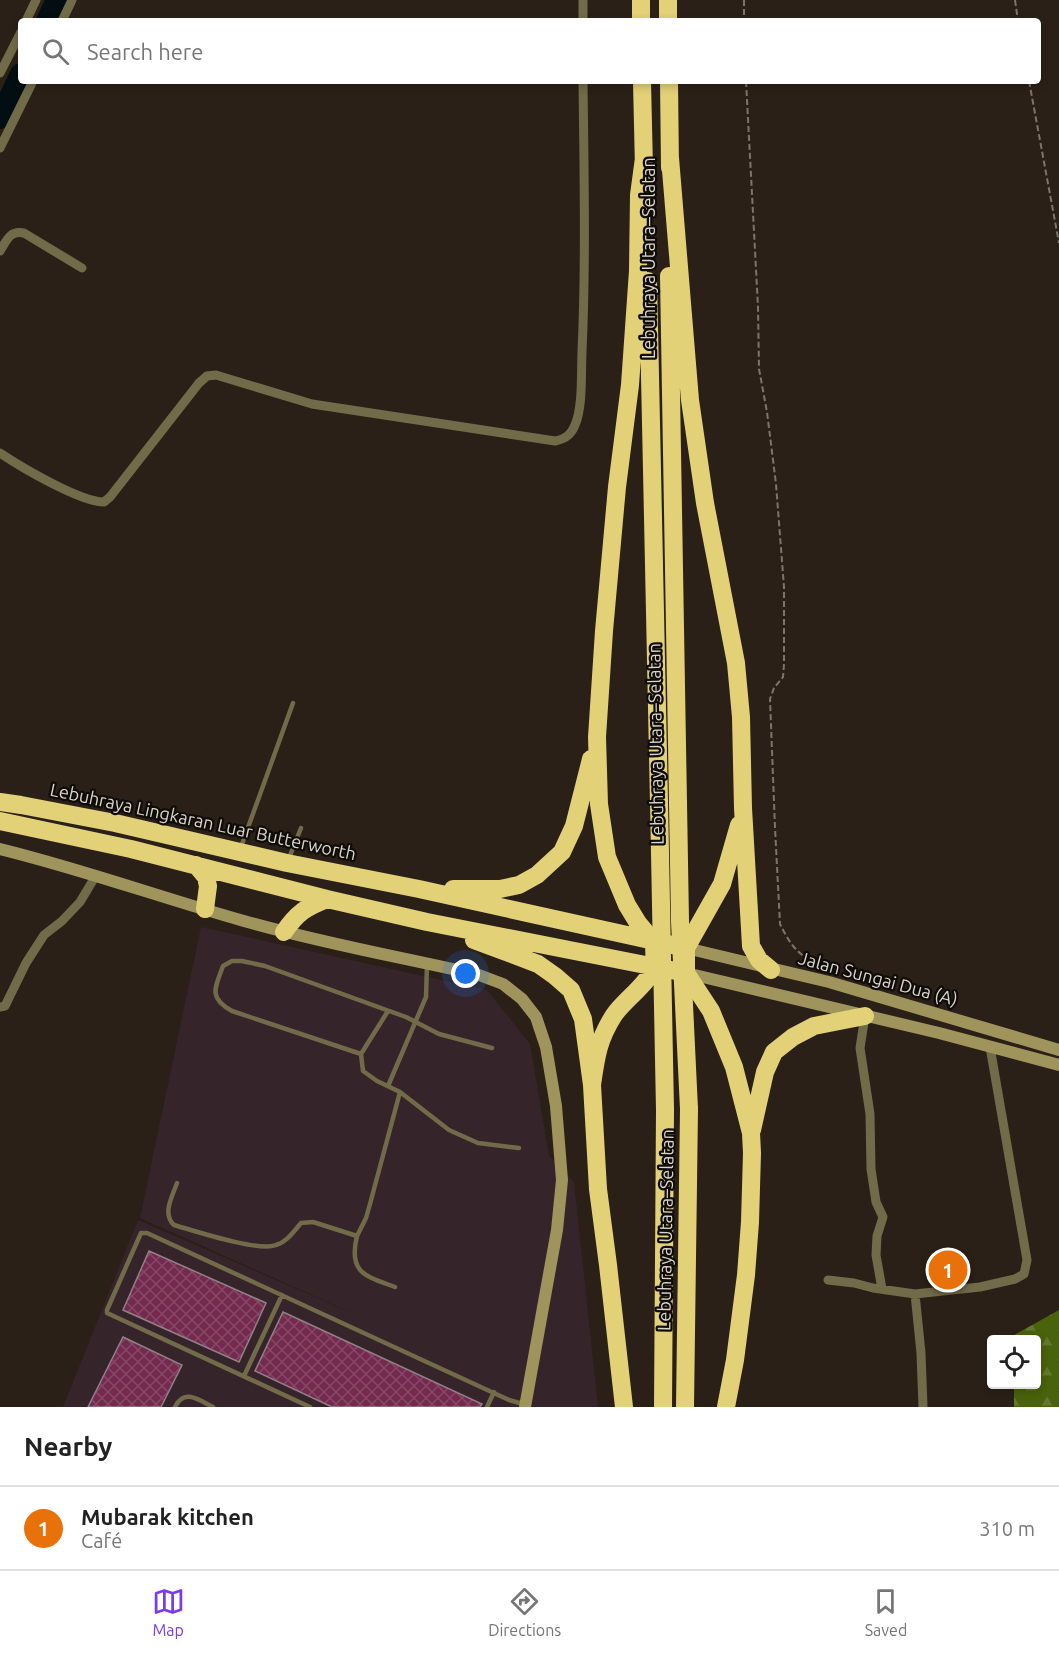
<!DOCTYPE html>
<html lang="en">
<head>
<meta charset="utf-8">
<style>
	:root { --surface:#fff; --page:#f6f6f6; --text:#222; --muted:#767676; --line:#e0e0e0; --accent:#7c3aed }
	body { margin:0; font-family:Ubuntu,sans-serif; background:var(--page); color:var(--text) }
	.controls { position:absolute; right:18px; bottom:18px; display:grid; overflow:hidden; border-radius:6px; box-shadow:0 3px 9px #0003 }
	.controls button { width:54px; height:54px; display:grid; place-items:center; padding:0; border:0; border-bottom:2px solid var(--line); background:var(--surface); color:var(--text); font:30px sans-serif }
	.you { position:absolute; left:466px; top:974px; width:21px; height:21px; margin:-15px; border:4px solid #fff; border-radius:50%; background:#1a73e8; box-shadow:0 0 0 9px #1a73e833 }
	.badge { display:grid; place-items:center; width:39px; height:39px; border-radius:50%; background:var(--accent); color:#fff; font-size:20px; font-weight:700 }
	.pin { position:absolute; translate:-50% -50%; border:3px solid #fff; box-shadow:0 2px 6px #0006 }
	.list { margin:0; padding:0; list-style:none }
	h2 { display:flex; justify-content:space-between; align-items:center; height:78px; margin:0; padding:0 24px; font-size:26px }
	h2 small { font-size:20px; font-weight:400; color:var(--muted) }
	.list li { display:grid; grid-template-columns:39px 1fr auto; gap:18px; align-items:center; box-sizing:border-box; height:84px; padding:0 24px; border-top:2px solid var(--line) }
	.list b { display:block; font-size:22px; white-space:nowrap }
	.list p { margin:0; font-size:20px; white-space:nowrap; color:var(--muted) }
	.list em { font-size:20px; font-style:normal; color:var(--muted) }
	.icon { flex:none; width:33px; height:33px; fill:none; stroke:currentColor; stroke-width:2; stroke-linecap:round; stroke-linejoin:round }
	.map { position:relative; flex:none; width:1059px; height:1407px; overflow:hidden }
	.search { position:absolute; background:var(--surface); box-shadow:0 3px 9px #0003; left:18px; right:18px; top:18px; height:66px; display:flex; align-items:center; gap:15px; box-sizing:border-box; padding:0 21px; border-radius:6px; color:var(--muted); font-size:22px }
	.sheet { height:162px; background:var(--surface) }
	nav { display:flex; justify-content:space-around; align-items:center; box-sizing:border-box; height:84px; border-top:2px solid var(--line); background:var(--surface); font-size:16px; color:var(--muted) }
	nav a { display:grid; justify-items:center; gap:3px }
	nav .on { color:var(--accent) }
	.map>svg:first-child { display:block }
</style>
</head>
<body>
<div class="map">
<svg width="1059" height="1407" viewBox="0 0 1059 1407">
	<defs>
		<pattern id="forest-firs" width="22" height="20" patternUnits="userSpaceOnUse" patternTransform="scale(1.5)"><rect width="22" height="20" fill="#49620c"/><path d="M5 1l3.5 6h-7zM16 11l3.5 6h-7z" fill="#63782e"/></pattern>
		<pattern id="building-cross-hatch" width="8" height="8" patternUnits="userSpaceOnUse" patternTransform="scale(1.5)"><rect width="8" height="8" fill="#732a4e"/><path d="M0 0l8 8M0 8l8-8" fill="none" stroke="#864866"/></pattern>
	</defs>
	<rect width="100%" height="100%" fill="#2a2017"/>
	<path fill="#36242b" d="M201,927L487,990L530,1044L549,1156L574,1182L598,1407H63L138,1220L368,1320L140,1218Z"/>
	<path fill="url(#forest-firs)" d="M1059,1310V1407H1014V1385L1036,1384V1340L1014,1339V1335Z"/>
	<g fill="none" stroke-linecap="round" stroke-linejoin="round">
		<path stroke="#020e11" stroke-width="22" d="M47,21L57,0
			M0,118L21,74"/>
	</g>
	<path fill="url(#building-cross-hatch)" stroke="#918187" stroke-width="1.5" d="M149,1251L266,1303L239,1362L123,1310Z
		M283,1312L482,1404L480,1407H332L255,1371Z
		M123,1337L182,1365L161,1407H88Z"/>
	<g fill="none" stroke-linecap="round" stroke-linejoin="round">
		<path stroke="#7d756d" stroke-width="2" stroke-dasharray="6 3" stroke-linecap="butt" d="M744,0V21
			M1015,0L1018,21
			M746,81L758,307L759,369L767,412L776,484L784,587V664L783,677L774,688L770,699L775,828L780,924C785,934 791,946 801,954C806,958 812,961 817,967
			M1029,81L1059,243"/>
		<path stroke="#726b49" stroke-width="4.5" d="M241,847L293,703
			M289,858L301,828
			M492,1048L439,1034L406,1017L265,966L242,961H232L223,966C215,988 208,998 232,1011L361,1054L363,1071L377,1081L400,1092L449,1130L478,1143L519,1148
			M361,1054L388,1011
			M388,1086L426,997L427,965
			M177,1183C172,1197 162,1214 174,1225C195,1231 258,1252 276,1245C287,1242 294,1231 301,1223L313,1222L357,1236L366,1218L370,1204L400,1092
			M357,1236C348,1273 365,1276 395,1287
			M244,1376L282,1295
			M175,1407C184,1388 199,1400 213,1407
			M310,1407L107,1313V1310L141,1233H147L509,1400L523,1404
			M487,1407L494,1392"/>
		<path stroke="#726b49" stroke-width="9" d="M26,21L36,0
			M62,21L72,0
			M583,21V0
			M0,73L21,32
			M0,148L33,81
			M0,251C7,240 10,230 24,233L82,268
			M0,453C21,467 80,502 104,502L110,497L199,383L207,376L216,375L312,404L555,441C565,439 571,435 575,425C583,407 581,373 582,352C586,262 584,171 583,81
			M0,1007L5,1006L26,963L44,935L62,921L80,902L95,877
			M865,1016L860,1048L870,1114L871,1169L876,1202L883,1217L877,1236L876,1255L882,1289
			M828,1280L854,1283L873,1288L915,1294L980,1287L1015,1279L1024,1274L1027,1260L990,1047
			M915,1294L921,1353L923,1407"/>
		<path stroke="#a0945d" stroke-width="12" d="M0,849C82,869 162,898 244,921C321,943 400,957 479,975L503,984L522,999L536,1017L546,1047L556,1106L562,1180L557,1230L525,1407
			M686,948L829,982L1059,1050
			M686,973L939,1033L1059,1065"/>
		<path stroke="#e3d178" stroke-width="18" d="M641,0V21
			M668,0V21
			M642,81L644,169
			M669,81L670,168
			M670,158L690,400L705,503L736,663L741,717L743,808L751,946L759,960L771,970
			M669,276L678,803
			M648,281L659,802
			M0,802L21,805L115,823L287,863L419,889L686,948
			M0,821L131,849L327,899L427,922L686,973
			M196,865L206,877L208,886L205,909
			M453,889H500L519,885L537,875L562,852L574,826L591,759
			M284,932C297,913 306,907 327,899
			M474,940L538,964L555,976L571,990L583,1019L592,1085L598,1189L608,1265L624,1407
			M592,1085C596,1057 598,1040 614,1015C624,1000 652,981 654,965C655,958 654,949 654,942L638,923L627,905L607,857L599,804L597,737L604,631L617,487L630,385L638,271L639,195L644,158
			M752,1130L765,1072L774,1052L793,1037L814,1026L865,1016
			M663,1407L665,1110
			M685,1407L689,1109
			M726,1407L735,1360L746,1275L750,1222L752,1153L751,1133L734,1067L711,1011L686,973V948L722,884L739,825"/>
		<path stroke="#e3d178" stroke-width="18" d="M659,802L665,1110
			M678,803L680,921L689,1109"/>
	</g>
	<g text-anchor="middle" stroke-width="4.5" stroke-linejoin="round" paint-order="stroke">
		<g font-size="18" fill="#dbd5cf" stroke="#0f0b07">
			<text transform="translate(649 258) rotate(-90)" y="6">Lebuhraya Utara–Selatan</text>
			<text transform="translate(656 744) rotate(-91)" y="6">Lebuhraya Utara–Selatan</text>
			<text transform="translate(203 822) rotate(12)" y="6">Lebuhraya Lingkaran Luar Butterworth</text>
			<text transform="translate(878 979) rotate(15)" y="6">Jalan Sungai Dua (A)</text>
			<text transform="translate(666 1230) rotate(-89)" y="6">Lebuhraya Utara–Selatan</text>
		</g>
	</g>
</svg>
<div class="controls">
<button><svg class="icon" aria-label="locate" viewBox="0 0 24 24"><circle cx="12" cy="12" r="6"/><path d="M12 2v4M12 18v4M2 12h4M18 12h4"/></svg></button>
</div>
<div class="you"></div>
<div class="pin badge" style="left:948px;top:1270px;background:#e8710a">1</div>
<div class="search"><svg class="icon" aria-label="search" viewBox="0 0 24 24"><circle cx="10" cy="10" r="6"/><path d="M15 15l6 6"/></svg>Search here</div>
</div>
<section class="sheet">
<h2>Nearby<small></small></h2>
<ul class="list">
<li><span class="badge" style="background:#e8710a">1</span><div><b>Mubarak kitchen</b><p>Café</p></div><em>310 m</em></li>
</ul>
</section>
<nav>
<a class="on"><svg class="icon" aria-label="map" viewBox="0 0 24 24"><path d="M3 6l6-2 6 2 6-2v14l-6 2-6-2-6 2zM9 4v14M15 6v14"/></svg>Map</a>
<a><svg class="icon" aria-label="directions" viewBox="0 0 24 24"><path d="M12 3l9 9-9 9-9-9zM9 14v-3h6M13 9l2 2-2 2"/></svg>Directions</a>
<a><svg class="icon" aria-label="saved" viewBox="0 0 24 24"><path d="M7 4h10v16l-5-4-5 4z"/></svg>Saved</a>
</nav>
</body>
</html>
